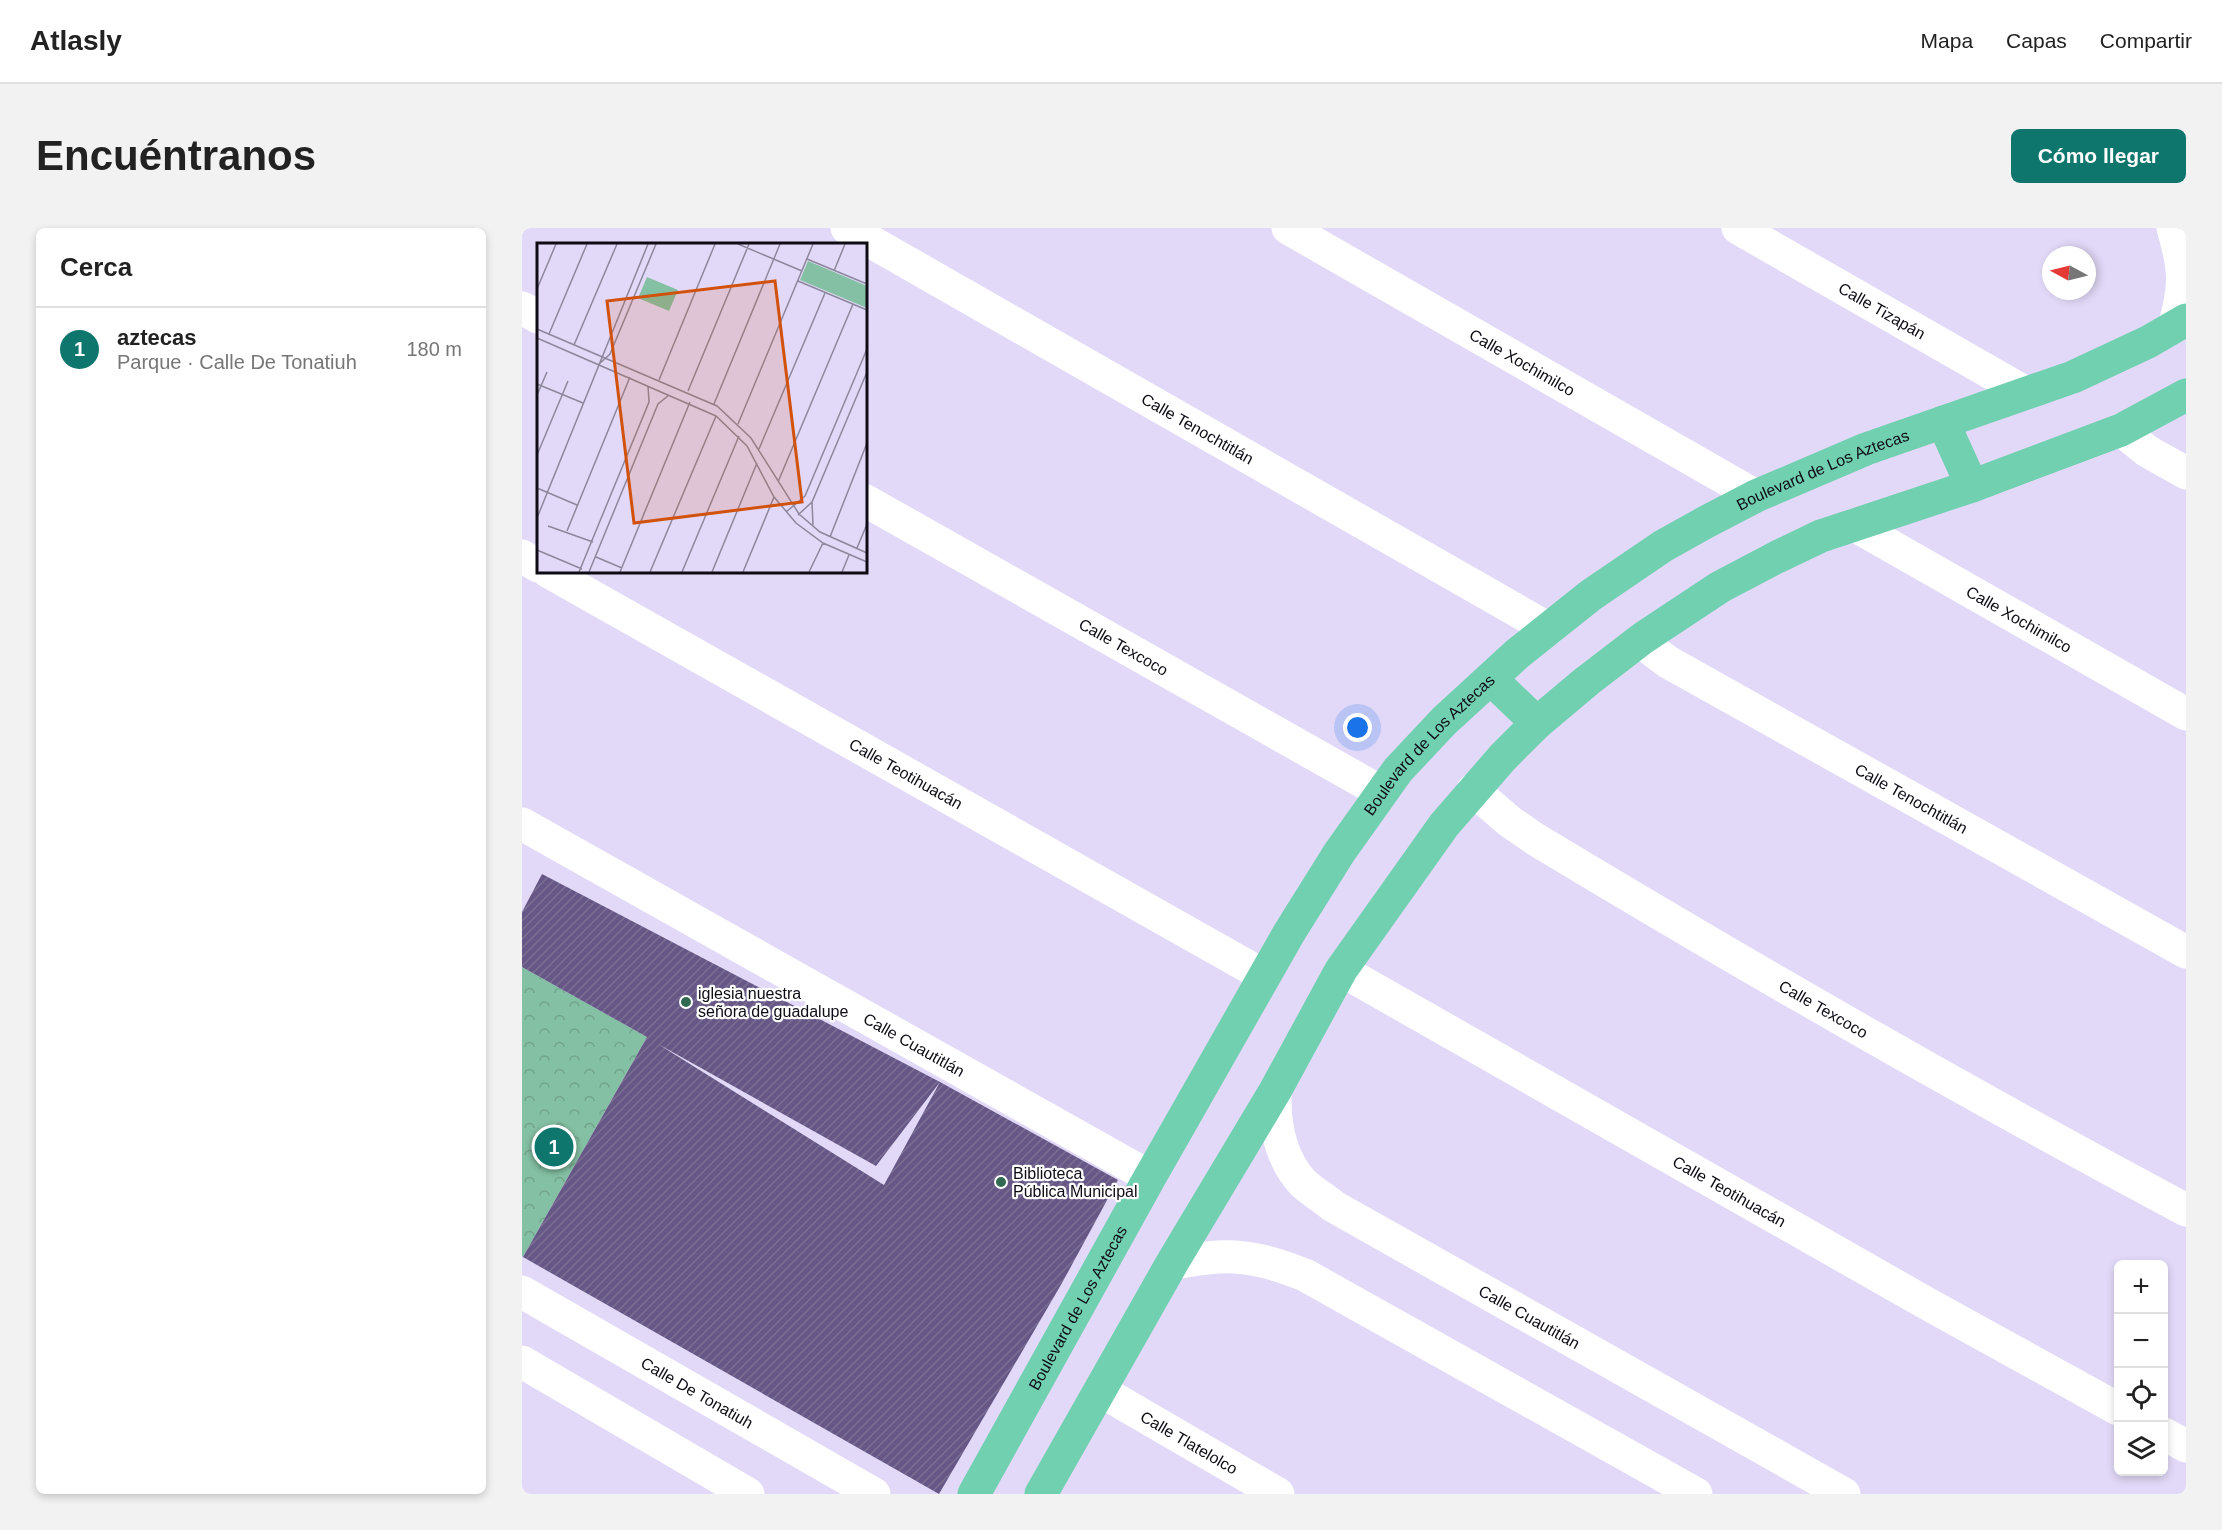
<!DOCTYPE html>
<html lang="es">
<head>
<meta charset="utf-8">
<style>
	:root { --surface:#fff; --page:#f2f2f2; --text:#222; --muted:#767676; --line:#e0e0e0; --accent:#0f766e }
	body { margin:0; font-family:Helvetica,sans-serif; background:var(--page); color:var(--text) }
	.controls { position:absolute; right:18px; bottom:18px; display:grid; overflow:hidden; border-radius:9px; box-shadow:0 3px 9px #0003 }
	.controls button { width:54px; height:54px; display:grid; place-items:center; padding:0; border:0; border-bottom:2px solid var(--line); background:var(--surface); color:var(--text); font:30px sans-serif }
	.compass { position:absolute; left:1520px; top:18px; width:54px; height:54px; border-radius:50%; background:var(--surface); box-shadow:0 3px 9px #0003; rotate:277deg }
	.you { position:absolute; left:836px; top:500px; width:21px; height:21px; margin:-15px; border:4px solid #fff; border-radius:50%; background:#1a73e8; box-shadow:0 0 0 9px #1a73e833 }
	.badge { display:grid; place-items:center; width:39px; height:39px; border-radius:50%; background:var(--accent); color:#fff; font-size:20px; font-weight:700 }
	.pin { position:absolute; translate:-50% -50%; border:3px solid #fff; box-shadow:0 2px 6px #0006 }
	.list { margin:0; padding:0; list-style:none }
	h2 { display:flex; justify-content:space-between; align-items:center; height:78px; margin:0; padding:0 24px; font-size:26px }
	h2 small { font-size:20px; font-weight:400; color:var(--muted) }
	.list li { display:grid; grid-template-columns:39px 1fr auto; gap:18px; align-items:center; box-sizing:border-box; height:84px; padding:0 24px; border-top:2px solid var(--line) }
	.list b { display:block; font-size:22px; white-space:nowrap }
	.list p { margin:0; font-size:20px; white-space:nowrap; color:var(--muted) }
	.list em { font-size:20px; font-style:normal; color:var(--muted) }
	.icon { flex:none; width:33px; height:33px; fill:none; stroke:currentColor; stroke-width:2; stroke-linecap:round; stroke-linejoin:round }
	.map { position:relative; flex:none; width:1664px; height:1266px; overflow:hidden; border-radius:9px }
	header { display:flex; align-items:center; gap:36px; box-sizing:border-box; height:84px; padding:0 30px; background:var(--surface); border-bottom:2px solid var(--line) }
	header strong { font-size:28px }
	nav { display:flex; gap:33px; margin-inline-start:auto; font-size:21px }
	.intro { display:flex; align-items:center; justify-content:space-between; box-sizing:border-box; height:144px; padding:0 36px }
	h1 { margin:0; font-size:42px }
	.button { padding:15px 27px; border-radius:9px; background:var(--accent); color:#fff; font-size:21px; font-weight:700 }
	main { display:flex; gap:36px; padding:0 36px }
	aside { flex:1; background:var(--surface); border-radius:9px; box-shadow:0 3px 9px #0003 }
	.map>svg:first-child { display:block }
</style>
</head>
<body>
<header>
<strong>Atlasly</strong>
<nav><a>Mapa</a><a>Capas</a><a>Compartir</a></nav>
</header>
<div class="intro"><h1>Encuéntranos</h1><a class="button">Cómo llegar</a></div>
<main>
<aside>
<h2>Cerca<small></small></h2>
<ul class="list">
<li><span class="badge">1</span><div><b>aztecas</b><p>Parque · Calle De Tonatiuh</p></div><em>180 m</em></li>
</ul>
</aside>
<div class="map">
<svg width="1664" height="1266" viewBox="0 0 1664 1266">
	<defs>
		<pattern id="park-crowns" width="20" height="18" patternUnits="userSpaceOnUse" patternTransform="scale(1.5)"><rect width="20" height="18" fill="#84c0a3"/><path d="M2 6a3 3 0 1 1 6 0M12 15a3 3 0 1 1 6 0" fill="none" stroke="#71a48b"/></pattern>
		<pattern id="building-hatch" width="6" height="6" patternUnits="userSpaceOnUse" patternTransform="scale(1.5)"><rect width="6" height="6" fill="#665786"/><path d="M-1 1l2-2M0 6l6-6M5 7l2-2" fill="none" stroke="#7a6f93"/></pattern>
	</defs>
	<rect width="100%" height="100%" fill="#e2d9f8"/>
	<path fill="url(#park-crowns)" d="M0,739L125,809L1,1029L0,1028Z"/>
	<path fill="url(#building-hatch)" d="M20,646L418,854L354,938L136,816L362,957L418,854L596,952L540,1055L417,1266L1,1029L125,809L0,739V684Z"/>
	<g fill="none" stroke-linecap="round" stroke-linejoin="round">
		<g stroke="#fff" stroke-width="33">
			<path id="s1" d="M325,0L1027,401"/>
			<path id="s2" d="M766,0L1234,268"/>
			<path id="s3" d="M1216,0L1504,165"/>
			<path d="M1651,0C1663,41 1664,58 1652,99"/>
			<path d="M0,80L16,89"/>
			<path d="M1599,202L1625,223L1664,245"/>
			<path id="s4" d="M344,273L859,564"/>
			<path id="s5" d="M1332,297L1664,486"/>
			<path d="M0,328L16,338"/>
			<path id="s6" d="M27,344L741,747"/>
			<path id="s7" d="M1121,410L1130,422L1146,434L1664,724"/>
			<path id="s8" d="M951,562L987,593L1013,611C1227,740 1443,864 1664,982"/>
			<path id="s9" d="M0,596L628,949"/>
			<path id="s10" d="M819,742L1404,1075L1596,1181"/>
			<path id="s11" d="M753,863C752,895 758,930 781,955C790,963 801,970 811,978L1322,1266"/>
			<path d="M650,1035C665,1033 681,1030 696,1029C727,1027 755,1036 783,1047L1174,1266"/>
			<path id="s12" d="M0,1064L352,1266"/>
			<path d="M0,1134L226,1266"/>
			<path id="s13" d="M579,1163L756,1266"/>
			<path d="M1642,1206L1664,1218"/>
		</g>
		<g stroke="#71d0b0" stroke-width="33">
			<path d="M1421,194L1450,258"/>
			<path d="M969,451L1015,495"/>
			<path id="s14" d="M452,1266L628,949L767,705L817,625L876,542L922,493L995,426L1069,367L1141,318L1184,294L1234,268L1344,221L1551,149L1626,114L1664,92"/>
			<path d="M519,1266L650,1035L753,863L819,742L922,597L981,529L1015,495L1065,453L1121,410L1198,359L1255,329L1299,308L1450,258L1599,202L1664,167"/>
		</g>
	</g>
	<g fill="#326a51" stroke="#fff" stroke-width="2">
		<circle cx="164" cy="774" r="6"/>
		<circle cx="479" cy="954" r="6"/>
	</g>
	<g text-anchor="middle" stroke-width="4.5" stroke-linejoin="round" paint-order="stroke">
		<g font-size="16" fill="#0e0b15" stroke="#fff">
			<text dy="6" stroke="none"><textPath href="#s3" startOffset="166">Calle Tizapán</textPath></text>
			<text dy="6" stroke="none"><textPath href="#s2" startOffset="270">Calle Xochimilco</textPath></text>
			<text dy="6" stroke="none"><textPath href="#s1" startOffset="404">Calle Tenochtitlán</textPath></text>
			<text dy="6" stroke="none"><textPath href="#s14" startOffset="1365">Boulevard de Los Aztecas</textPath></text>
			<text dy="6" stroke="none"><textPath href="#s5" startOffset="190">Calle Xochimilco</textPath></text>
			<text dy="6" stroke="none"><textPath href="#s4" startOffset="296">Calle Texcoco</textPath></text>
			<text dy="6" stroke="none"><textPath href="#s14" startOffset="879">Boulevard de Los Aztecas</textPath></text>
			<text dy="6" stroke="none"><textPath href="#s6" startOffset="410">Calle Teotihuacán</textPath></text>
			<text dy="6" stroke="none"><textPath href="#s7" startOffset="314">Calle Tenochtitlán</textPath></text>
			<text dy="6" stroke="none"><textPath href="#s8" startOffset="414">Calle Texcoco</textPath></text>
			<text dy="6" stroke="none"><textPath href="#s9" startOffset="450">Calle Cuautitlán</textPath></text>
			<text dy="6" stroke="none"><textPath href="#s10" startOffset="447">Calle Teotihuacán</textPath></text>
			<text dy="6" stroke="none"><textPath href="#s14" startOffset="213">Boulevard de Los Aztecas</textPath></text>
			<text dy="6" stroke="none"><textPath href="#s11" startOffset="362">Calle Cuautitlán</textPath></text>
			<text dy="6" stroke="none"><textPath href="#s12" startOffset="202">Calle De Tonatiuh</textPath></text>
			<text dy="6" stroke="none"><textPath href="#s13" startOffset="102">Calle Tlatelolco</textPath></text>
		</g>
		<g font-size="16" fill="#0e0b15" stroke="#fff" text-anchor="start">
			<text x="176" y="771">iglesia nuestra<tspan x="176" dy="18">señora de guadalupe</tspan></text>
			<text x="491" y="951">Biblioteca<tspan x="491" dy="18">Pública Municipal</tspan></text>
		</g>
	</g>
	<g transform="translate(15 15)">
		<rect width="330" height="330" fill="#e2d9f8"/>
		<path d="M271,18L330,43V65L263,37ZM110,34L141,47L132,68L101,55Z" fill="#84c0a3"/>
		<path fill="none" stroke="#8d879d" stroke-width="1.5" d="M201,1L265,28M270,16L330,41M297,28L308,1M261,38L330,67M0,46L19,1M0,86L180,163L214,195L262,271L283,289L330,310M12,91L50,1M0,95L179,173L210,203L237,254L259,280L286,300L330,319M37,102L80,1M61,122L73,111L119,1M122,137L178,1M0,141L46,160M151,148L212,1M0,152L10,129M177,161L243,1M201,181L276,1M222,206L288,50M0,212L31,138M241,239L316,61M0,245L40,262M275,259L276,282M249,269L268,253L330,106M261,272L275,259L330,129M0,275L111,1M11,283L56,299M30,288L93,134M293,294L330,200M320,305L330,281M0,307L45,326M59,314L85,325M42,329L112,159L111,143M52,329L121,161L132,152M83,329L153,159M113,329L179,173M145,329L202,193M175,329L220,220M206,329L237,254M272,329L286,300M305,329L312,312"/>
		<path fill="#d2510d" fill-opacity="0.15" stroke="#d2510d" stroke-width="3" d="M238,38L265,259L97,280L70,58Z"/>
		<rect width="330" height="330" fill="none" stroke="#0e0b15" stroke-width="3"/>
	</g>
</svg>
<div class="controls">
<button>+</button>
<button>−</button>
<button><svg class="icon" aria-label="locate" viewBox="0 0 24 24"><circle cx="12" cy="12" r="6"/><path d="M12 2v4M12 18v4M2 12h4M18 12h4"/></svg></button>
<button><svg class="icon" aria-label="layers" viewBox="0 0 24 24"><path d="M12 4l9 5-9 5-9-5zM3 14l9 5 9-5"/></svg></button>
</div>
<svg class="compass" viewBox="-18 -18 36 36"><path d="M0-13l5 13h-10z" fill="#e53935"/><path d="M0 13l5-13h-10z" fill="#767676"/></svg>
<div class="you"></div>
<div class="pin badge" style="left:32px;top:919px">1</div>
</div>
</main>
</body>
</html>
